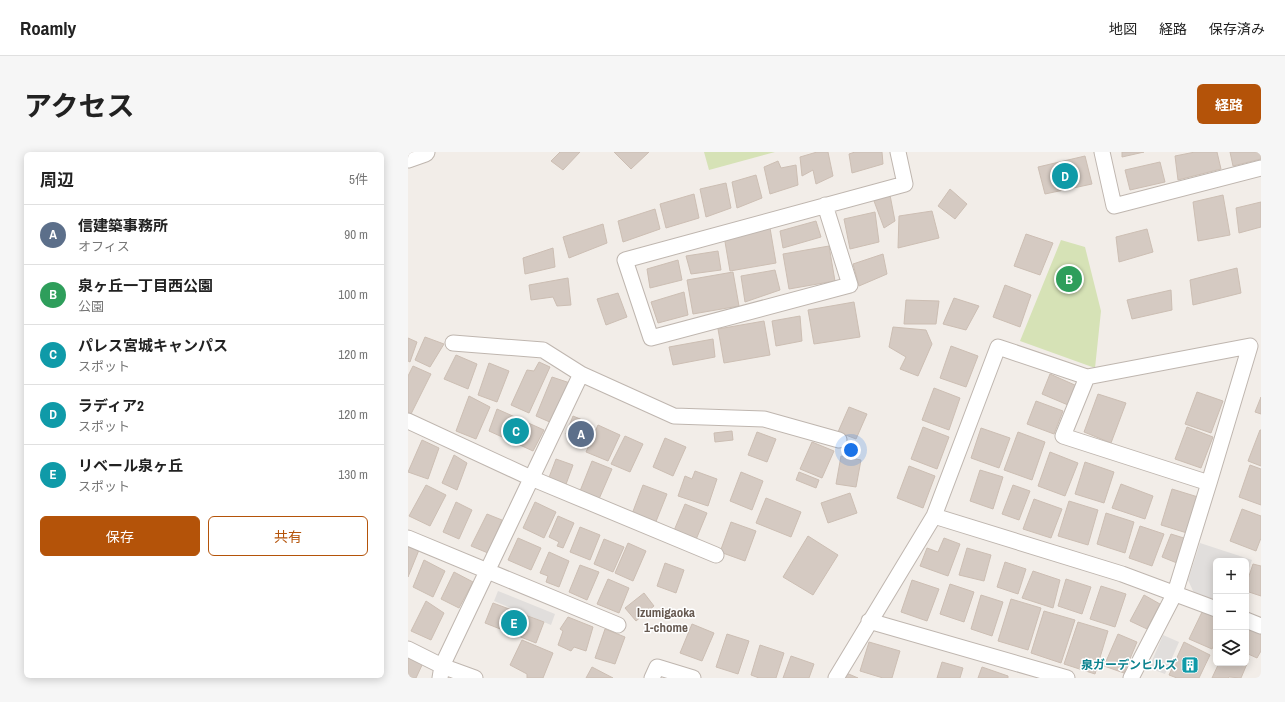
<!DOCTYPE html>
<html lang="ja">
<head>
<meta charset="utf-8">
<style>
	:root { --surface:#fff; --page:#f6f6f6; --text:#222; --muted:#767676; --line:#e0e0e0; --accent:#b45309 }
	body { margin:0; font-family:"Archivo Narrow","Noto Sans JP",sans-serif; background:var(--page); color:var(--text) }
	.controls { position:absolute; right:12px; bottom:12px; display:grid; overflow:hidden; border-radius:6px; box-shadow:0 2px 10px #0003 }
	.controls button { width:36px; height:36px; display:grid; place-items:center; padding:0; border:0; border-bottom:1px solid var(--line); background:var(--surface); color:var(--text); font:20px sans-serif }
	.you { position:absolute; left:443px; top:298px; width:14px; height:14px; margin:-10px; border:3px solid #fff; border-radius:50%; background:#1a73e8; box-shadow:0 0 0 6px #1a73e833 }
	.badge { display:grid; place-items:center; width:26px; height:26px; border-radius:50%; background:var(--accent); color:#fff; font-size:13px; font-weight:700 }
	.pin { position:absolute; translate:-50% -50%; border:2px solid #fff; box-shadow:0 1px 4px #0006 }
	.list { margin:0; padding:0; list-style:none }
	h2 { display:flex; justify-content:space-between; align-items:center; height:52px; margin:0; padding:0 16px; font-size:17px }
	h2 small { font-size:13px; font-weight:400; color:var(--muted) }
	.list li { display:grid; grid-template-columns:26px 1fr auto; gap:12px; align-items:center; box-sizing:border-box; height:60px; padding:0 16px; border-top:1px solid var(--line) }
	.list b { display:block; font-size:15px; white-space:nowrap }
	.list p { margin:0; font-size:13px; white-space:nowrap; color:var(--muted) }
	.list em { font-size:13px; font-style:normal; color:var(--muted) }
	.actions { display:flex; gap:8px; padding:12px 16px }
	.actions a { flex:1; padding:9px 0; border:1px solid var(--accent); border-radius:6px; text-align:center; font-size:14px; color:var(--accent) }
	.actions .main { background:var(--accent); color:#fff }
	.icon { flex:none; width:22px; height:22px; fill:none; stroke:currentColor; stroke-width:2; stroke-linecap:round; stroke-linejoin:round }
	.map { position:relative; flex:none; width:853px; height:526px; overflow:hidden; border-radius:6px }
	header { display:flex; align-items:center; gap:24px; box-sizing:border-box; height:56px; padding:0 20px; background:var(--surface); border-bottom:1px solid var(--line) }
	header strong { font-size:19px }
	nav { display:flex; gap:22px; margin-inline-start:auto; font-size:14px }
	.intro { display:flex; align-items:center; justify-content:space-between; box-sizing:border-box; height:96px; padding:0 24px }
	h1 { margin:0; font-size:28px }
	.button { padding:10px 18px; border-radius:6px; background:var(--accent); color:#fff; font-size:14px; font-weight:700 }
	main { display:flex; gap:24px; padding:0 24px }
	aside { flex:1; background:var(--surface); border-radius:6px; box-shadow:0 2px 10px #0003 }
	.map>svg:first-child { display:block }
</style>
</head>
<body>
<header>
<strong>Roamly</strong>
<nav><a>地図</a><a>経路</a><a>保存済み</a></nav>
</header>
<div class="intro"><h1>アクセス</h1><a class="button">経路</a></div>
<main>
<aside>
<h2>周辺<small>5件</small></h2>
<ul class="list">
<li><span class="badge" style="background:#5c6f8a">A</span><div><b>信建築事務所</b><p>オフィス</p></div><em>90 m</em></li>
<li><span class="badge" style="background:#2e9e5b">B</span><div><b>泉ヶ丘一丁目西公園</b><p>公園</p></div><em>100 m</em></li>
<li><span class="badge" style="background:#0f9aa8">C</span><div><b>パレス宮城キャンパス</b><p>スポット</p></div><em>120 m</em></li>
<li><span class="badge" style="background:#0f9aa8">D</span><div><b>ラディア2</b><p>スポット</p></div><em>120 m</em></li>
<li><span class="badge" style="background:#0f9aa8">E</span><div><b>リベール泉ヶ丘</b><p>スポット</p></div><em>130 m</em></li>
</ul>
<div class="actions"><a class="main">保存</a><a>共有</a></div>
</aside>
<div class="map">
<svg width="853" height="526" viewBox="0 0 853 526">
	<rect width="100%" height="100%" fill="#f2ede8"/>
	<path fill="#d6e2b6" d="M296,0H367L301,18Z
		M653,88L677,95L693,159L687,216L612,189Z"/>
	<path fill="#e1dedc" d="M792,391L844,408L838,424V409H808V448L786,441L780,428Z
		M90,439L147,462L143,473L86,449Z
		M755,483L771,490L757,522L741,516Z"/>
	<path fill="#d5cac2" stroke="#ccbeb3" d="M152,0H172L155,18L143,9Z
		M206,0H241L223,17Z
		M409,0H420L425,24L408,32L405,18L394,24L392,5Z
		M447,0H474L475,12L444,21L441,2Z
		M714,0H736L714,5Z
		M787,0H809L813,17L770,28L767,4Z
		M822,0H853V7L825,14Z
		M677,4L684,32L637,42L630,15Z
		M370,9L373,16L388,13L390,33L362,42L356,15Z
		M752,10L757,30L722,38L717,18Z
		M348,23L354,46L329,56L324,30Z
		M318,31L323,56L298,65L292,37Z
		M542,37L559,52L547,67L530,54Z
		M286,42L291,66L258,76L252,52Z
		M482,43L487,69L476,76L466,49Z
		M815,43L822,83L790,89L785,50Z
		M853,50V75L831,81L828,56Z
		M247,57L252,77L215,90L210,69Z
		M524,59L531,86L490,96L491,64Z
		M467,60L471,90L442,97L436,67Z
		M408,69L413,85L375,96L372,79Z
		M195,72L199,91L161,106L155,85Z
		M362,76L368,111L322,119L316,84Z
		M739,77L745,100L711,110L708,85Z
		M618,82L645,91L632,123L606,114Z
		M421,94L427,129L381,137L375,102Z
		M145,96L147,115L117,122L115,106Z
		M310,99L313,118L283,122L278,104Z
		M475,102L479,122L451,134L445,112Z
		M270,108L274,128L242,136L239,117Z
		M829,116L833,141L785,153L782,128Z
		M367,118L372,138L337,150L333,124Z
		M325,120L331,154L285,162L279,128Z
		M160,126L163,153L149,154L145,145L123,148L121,133Z
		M597,133L623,143L612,175L585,165Z
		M763,138L764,158L724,167L719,148Z
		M276,140L280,163L250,171L243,150Z
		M210,141L219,165L198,173L189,147Z
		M546,146L571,154L558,178L535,172Z
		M498,148L531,149L528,172H496Z
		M446,150L452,185L406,192L400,158Z
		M392,164L394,189L368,194L364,169Z
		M356,169L362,203L316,211L310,177Z
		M485,175L518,178L524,192L510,224L492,217L498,205L481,195Z
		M17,185L36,192L22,215L7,208Z
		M0,186L9,190L2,210L0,209Z
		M305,187L307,205L265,213L261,195Z
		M543,194L570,204L558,235L532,226Z
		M48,203L69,212L60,237L36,227Z
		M131,210L142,215L121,261L103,253L119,218L126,219Z
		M81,211L101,219L89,250L70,243Z
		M5,214L23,222L3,262L0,260V224Z
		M642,222L669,234L660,253L634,242Z
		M144,225L162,231L144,271L128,264Z
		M526,236L552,246L541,278L514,268Z
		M789,240L815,249L803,281L777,272Z
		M690,242L718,251L703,291L676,280Z
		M61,244L82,255L68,287L48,279Z
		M853,245V262L847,260Z
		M628,249L655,259L646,282L619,272Z
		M441,255L459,262L448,287L430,280Z
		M89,257L136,278L125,299L81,279Z
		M165,264L184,272L175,296L162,291L164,285L158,282Z
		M190,273L212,283L200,309L178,300Z
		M515,275L541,285L529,317L503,307Z
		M779,275L805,285L793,316L767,307Z
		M573,276L602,286L591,316L563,306Z
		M852,278H853V314L840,309Z
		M324,279L325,288L307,290L306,281Z
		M349,280L368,287L359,310L340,303Z
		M610,280L637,290L624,328L596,318Z
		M217,284L235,292L222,320L203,312Z
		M257,286L278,295L265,324L245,315Z
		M14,288L31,296L20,327L0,320Z
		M404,290L426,299L414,326L392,317Z
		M642,300L670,311L657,344L630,334Z
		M46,303L59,311L49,338L34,331Z
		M433,304L453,308L448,335L428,332Z
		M148,307L165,313L157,335L140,328Z
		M184,309L204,317L191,347L172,339Z
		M677,310L706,320L696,351L667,342Z
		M842,313L853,317V353L831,345Z
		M501,314L527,324L515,356L489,346Z
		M572,318L595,325L585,357L562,349Z
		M287,319L309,327L300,354L270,344L277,324L284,327Z
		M333,320L355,329L344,358L322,349Z
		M391,320L411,328L408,336L388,328Z
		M713,332L745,344L737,367L704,356Z
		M18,333L38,343L22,374L1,364Z
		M235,333L259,342L247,372L224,362Z
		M605,333L622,339L611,368L594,362Z
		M764,337L790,345L779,381L753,373Z
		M442,341L449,361L420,371L413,351Z
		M358,346L393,360L383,385L348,371Z
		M626,347L654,357L643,386L615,377Z
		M661,349L690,358L680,393L650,384Z
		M48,350L64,358L51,387L35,380Z
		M127,350L148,360L136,386L115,376Z
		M277,352L299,361L287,390L265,381Z
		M834,357L853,364V386L848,399L822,389Z
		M698,361L726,370L717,401L689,392Z
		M79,362L94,368L80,401L63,394Z
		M150,364L166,371L155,396L149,394L151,390L141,385Z
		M323,370L348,379L337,409L312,400Z
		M732,374L756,382L744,414L721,406Z
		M172,375L192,383L182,408L162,400Z
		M763,382L779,387L769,411L754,405Z
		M400,384L430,403L405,443L375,425Z
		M110,386L133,396L123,418L100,408Z
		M536,386L552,392L540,424L512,414L519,396L530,400Z
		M196,387L216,395L205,420L186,412Z
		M220,391L238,399L225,429L207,421Z
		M0,394L11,398L0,425Z
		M559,396L583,403L576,429L551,423Z
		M141,400L161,409L151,435L138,430L140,424L132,421Z
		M16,408L37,419L25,445L5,435Z
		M597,410L618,417L610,442L589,435Z
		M257,411L276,418L268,441L249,434Z
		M845,412L853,414V444L838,439V433Z
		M172,413L191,420L179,448L161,440Z
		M625,419L652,428L645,456L614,446Z
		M46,420L65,430L51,456L33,447Z
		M200,427L221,436L211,461L189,452Z
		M658,427L683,435L674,462L650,454Z
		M504,428L531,437L519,469L493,460Z
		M542,432L566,440L556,470L532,462Z
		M693,434L718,442L707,475L682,467Z
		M236,441L246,454L228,469L217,456Z
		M573,443L595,450L584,484L563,477Z
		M736,443L752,452L739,477L722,469Z
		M603,447L633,456L620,498L590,489Z
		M18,449L36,461L23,488L3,479Z
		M85,451L136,470L128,491L77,471Z
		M795,458L808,463V489L804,497L781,487Z
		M636,459L667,468L653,511L623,501Z
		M160,465L185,475L178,499L166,495L163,499L150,493L155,479L152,477Z
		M670,470L700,479L687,522L656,512Z
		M284,472L306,481L294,509L272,501Z
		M838,475L853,482V499L849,506L838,501Z
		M197,477L217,485L207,512L187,506Z
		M319,482L341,489L330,522L308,515Z
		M710,482L729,490L716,521L696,514Z
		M114,488L145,501L135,526H119V522L102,513Z
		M461,490L492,499L484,526H475L452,519Z
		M776,490L802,503L791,526H769L761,523Z
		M352,493L376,501L368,526H351L343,523Z
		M0,504L15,511L8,526H0Z
		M383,504L406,512L401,526H375Z
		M838,505L841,507L833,526L821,525L820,526H804L811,511H838Z
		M534,510L555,516L552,526H529Z
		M184,515L205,526H178Z
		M574,515L600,524V526H570Z
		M436,520L450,526H434Z"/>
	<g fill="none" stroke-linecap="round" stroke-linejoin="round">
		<g stroke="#bfb6af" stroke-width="17">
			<path id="minor" d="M694,0L706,54L853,16
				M417,53L442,133L243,186L217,108L497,32L490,0
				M45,191L135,198L173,222
				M679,225L842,194L801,331
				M0,269L123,326L308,403
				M526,364L714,422L808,457
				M0,386L210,473
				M838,468L853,474
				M461,469L659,526
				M0,497L34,514L67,526
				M32,526L34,514L173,222L266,264L356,267L431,288
				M244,526L249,515L285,526
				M428,526L526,364L590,195L679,225L655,284L801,331L767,441L723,526"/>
		</g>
		<g stroke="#bfb6af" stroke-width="21">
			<path id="tertiary" d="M0,6L17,0"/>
		</g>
		<use href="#minor" stroke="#fff" stroke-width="15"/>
		<use href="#tertiary" stroke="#fff" stroke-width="19"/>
	</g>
	<defs>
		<g id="building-square" transform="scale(0.9)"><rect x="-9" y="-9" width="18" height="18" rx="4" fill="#0f9aa8" stroke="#fff"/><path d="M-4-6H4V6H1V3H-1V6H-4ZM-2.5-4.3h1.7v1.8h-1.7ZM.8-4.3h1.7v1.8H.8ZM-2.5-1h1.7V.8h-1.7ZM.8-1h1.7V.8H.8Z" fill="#fff"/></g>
	</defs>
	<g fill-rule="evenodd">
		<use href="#building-square" x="782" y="513"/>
	</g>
	<g text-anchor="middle" stroke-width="3" stroke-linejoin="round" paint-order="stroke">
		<g font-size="12" font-weight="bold" fill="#0d838f" stroke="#fff" text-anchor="end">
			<text x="769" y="517">泉ガーデンヒルズ</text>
		</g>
		<g font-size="13" font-weight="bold" fill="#665950" stroke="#fff">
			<text x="258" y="465">Izumigaoka<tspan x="258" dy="15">1-chome</tspan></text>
		</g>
	</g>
</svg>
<div class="controls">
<button>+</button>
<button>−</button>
<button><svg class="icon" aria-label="layers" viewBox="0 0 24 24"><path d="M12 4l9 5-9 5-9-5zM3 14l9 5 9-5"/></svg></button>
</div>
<div class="you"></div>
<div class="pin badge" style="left:173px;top:282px;background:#5c6f8a">A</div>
<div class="pin badge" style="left:661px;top:127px;background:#2e9e5b">B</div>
<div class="pin badge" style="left:108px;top:279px;background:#0f9aa8">C</div>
<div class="pin badge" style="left:657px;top:24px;background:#0f9aa8">D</div>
<div class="pin badge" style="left:106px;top:471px;background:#0f9aa8">E</div>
</div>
</main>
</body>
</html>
